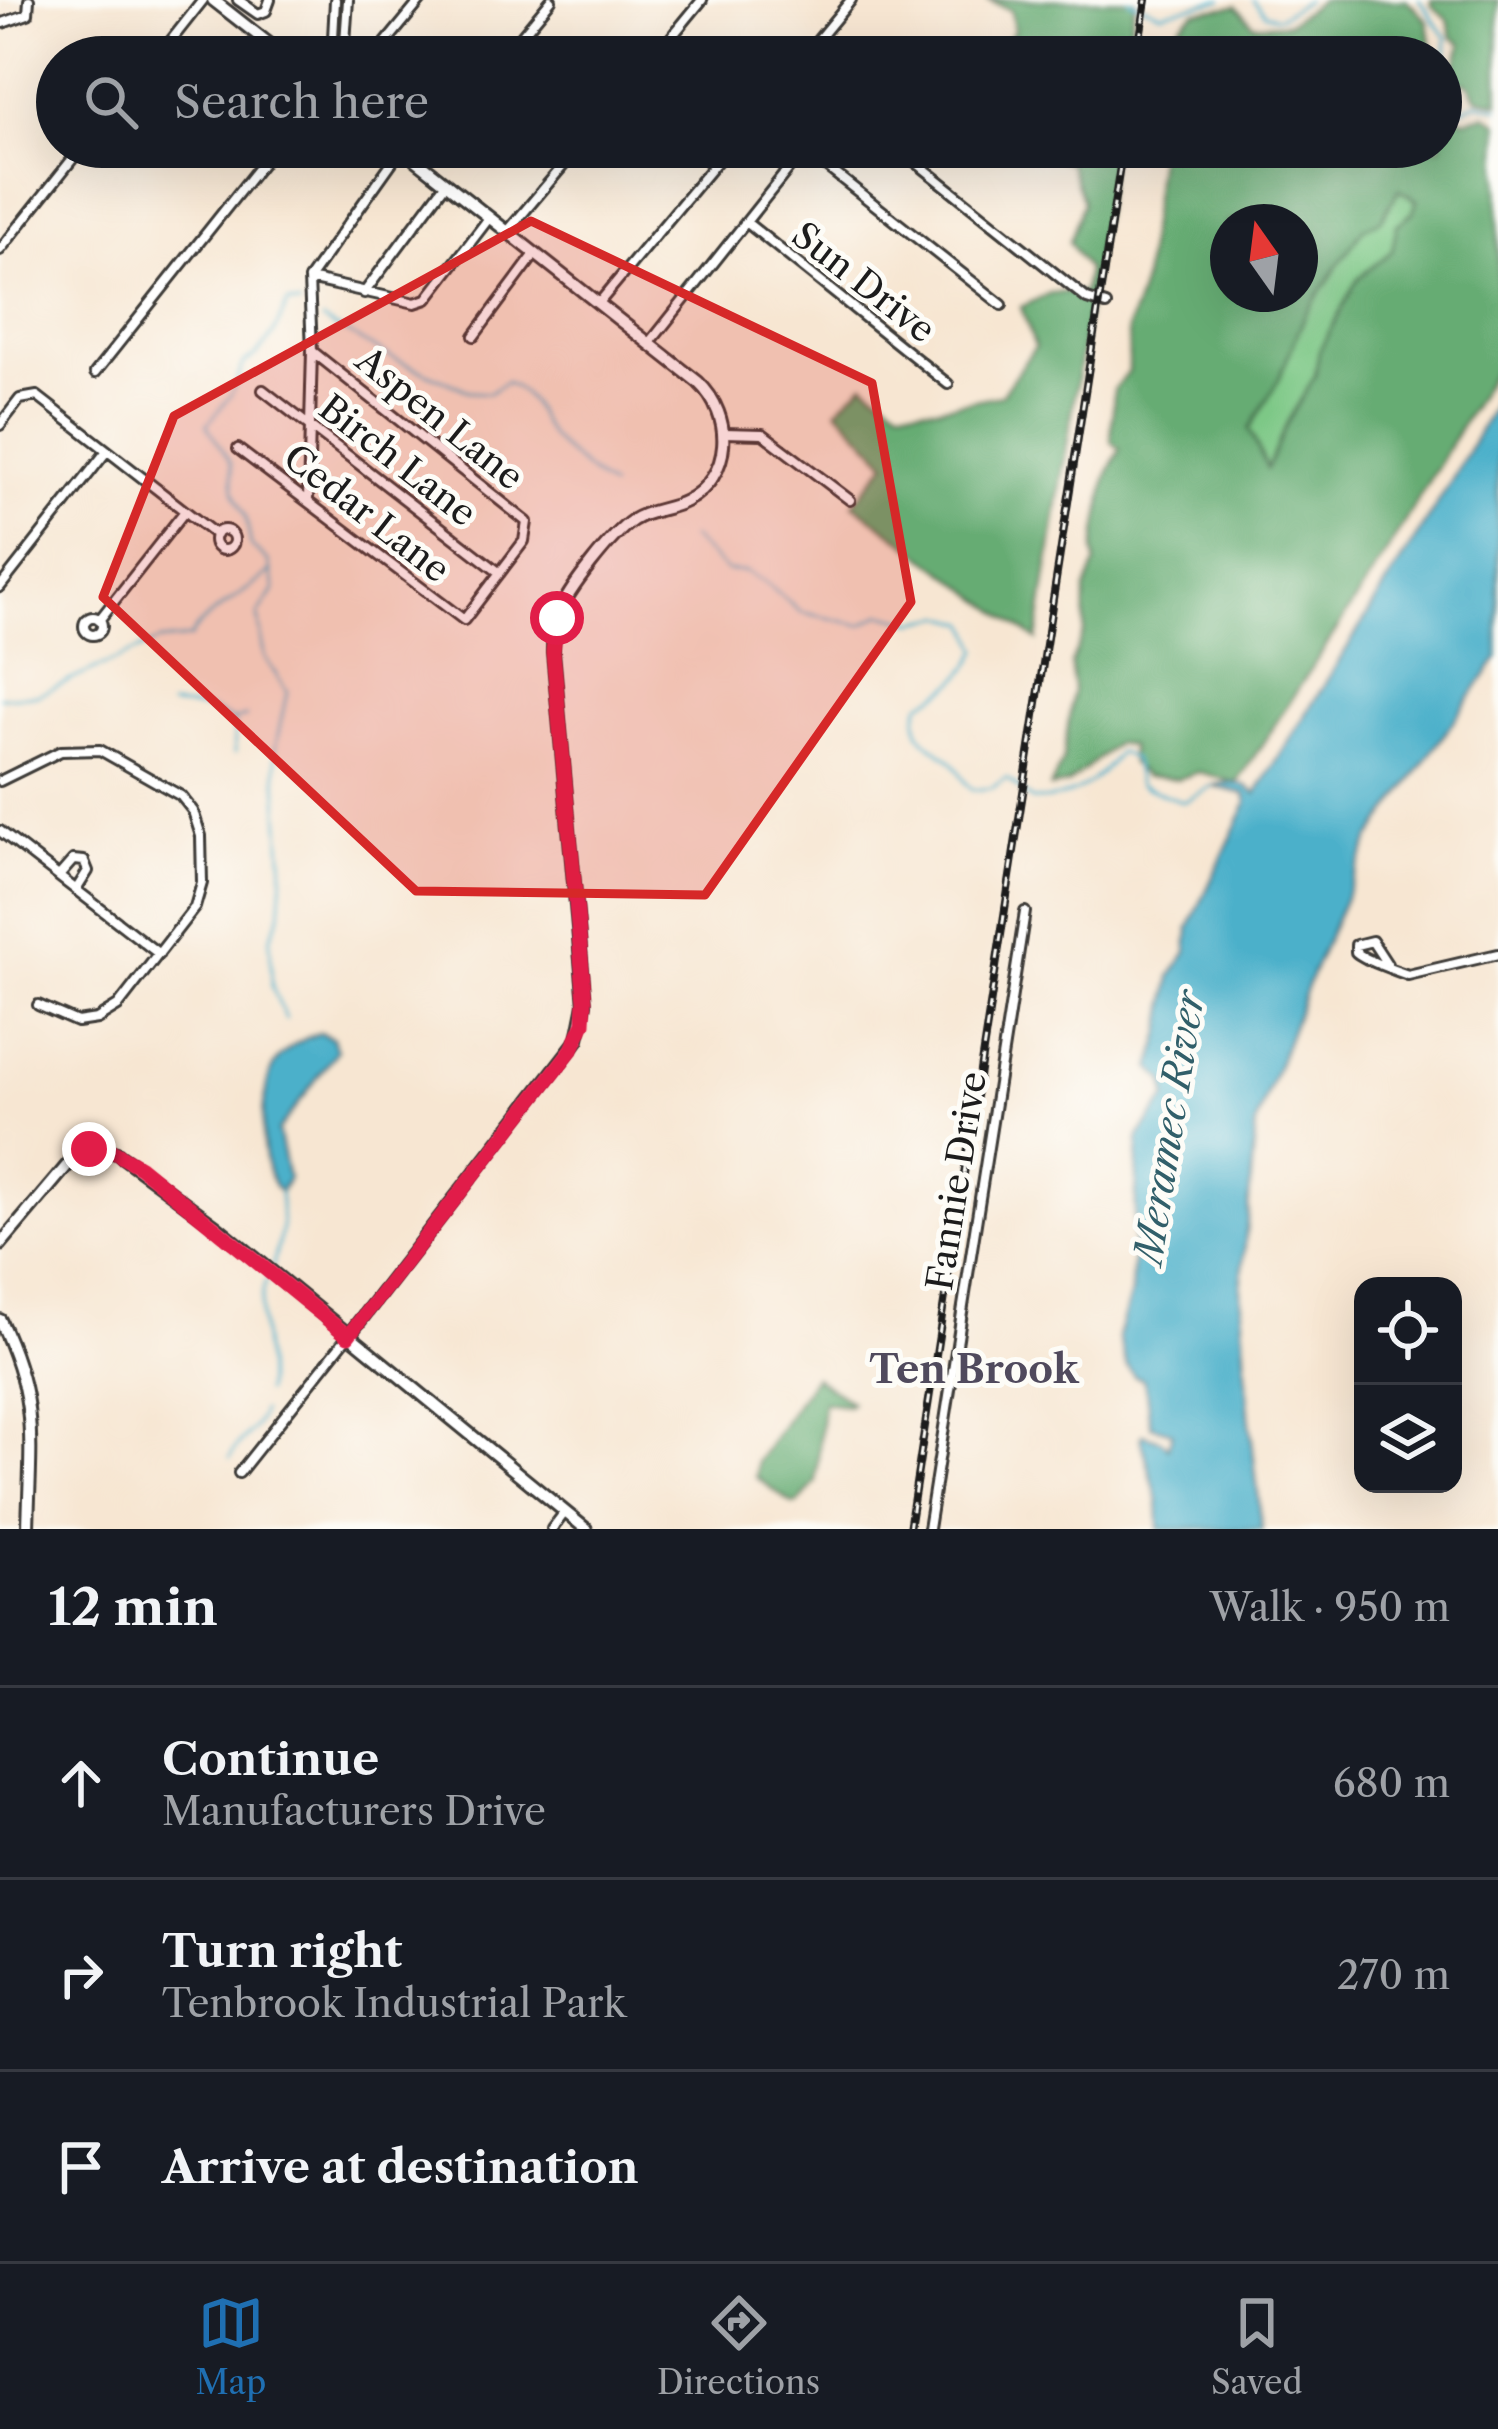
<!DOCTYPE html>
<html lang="en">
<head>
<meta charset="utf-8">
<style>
	:root { --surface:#171b24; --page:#242831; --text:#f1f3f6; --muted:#9ea1a6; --line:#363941; --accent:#1f6fb2 }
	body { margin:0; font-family:"Libre Caslon Text",serif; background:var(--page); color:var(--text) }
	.controls { position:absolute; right:36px; bottom:36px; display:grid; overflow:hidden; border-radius:24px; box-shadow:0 12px 48px #0002 }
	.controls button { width:108px; height:108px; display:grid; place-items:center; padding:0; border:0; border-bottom:3px solid var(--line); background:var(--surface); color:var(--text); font:60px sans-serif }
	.compass { position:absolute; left:1210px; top:204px; width:108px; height:108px; border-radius:50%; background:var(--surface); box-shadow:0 12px 48px #0002; rotate:346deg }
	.stop { position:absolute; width:36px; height:36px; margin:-27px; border:9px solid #e11d48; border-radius:50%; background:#fff }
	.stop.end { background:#e11d48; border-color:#fff; box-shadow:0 3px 12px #0008 }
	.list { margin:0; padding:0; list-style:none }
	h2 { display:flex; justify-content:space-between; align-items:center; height:156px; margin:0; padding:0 48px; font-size:51px }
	h2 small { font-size:39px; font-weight:400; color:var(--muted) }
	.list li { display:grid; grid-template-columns:78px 1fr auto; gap:36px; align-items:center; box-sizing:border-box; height:192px; padding:0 48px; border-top:3px solid var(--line) }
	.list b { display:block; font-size:45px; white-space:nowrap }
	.list p { margin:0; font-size:39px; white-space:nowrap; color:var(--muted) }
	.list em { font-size:39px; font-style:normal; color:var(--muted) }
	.icon { flex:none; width:66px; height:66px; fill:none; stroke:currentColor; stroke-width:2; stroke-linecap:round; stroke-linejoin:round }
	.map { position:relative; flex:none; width:1498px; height:1529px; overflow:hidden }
	.search { position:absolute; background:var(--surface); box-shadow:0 12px 48px #0002; left:36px; right:36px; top:36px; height:132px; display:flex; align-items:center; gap:30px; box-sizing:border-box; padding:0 42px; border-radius:66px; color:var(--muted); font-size:45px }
	.sheet { height:732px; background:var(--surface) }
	nav { display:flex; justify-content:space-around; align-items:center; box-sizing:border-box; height:168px; border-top:3px solid var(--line); background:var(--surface); font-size:33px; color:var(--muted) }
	nav a { display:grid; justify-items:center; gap:6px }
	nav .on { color:var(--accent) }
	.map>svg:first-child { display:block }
</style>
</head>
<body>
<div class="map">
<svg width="1498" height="1529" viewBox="0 0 1498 1529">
	<rect width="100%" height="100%" fill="#fdfcf7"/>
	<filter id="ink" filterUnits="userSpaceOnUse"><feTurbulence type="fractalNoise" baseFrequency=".00833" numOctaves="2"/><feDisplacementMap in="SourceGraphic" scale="24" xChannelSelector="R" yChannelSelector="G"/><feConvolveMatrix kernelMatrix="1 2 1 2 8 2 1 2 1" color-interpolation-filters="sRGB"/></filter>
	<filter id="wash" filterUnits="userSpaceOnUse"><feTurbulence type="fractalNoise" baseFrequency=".004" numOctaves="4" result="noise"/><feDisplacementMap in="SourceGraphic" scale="48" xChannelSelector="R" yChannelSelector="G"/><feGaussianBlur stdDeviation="2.7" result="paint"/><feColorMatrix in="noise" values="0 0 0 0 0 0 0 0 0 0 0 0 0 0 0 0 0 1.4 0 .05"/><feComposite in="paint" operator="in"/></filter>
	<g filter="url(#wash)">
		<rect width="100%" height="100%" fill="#f7e6d2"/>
		<path fill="#7dc886" stroke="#4c7251" stroke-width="3" d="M1399,189L1417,201L1413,212L1397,225L1392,251L1358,279L1319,351L1315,376L1287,423L1268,470L1249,430L1278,381L1306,313L1363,228L1382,219Z"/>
		<path fill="#66ac73" stroke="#416448" stroke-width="3" fill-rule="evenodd" d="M987,0H1135L1126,57H991L1014,31L1011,10Z
			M1321,0H1407L1428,22L1433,57H1176L1181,51L1180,25L1195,12L1236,6L1254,25L1288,23Z
			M1431,0H1498V103L1477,98L1469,84L1456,81L1455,68L1462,44L1452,37L1448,20L1431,5Z
			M1441,107L1464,120L1485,115L1498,122V363L1385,555L1237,783L1199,772L1178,779L1145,776L1131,764L1130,746L1116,743L1068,784L1050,788L1063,760L1073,690L1071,663L1084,632L1085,591L1096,563L1094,551L1106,478L1120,449L1111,441L1114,389L1129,371L1128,329L1143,282L1159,147H1441ZM1399,189L1417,200L1413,212L1397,225L1392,251L1358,278L1319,351L1315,376L1287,423L1267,468L1249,429L1278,381L1306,313L1363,229L1382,219ZM1228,222H1300V294H1228Z
			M1031,147H1113L1037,640L853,504L887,462L837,409L864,383L900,408L939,407L1001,395L1035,347L1021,307L1050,293L1083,292L1087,270L1069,242L1083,202L1069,163Z
			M814,1377L851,1402L848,1405L823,1402L816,1482L798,1504H793L756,1477L757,1462Z"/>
		<path fill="#4bb0ca" stroke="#346673" stroke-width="3" d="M1498,396V658L1371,838L1309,981L1256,1123L1241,1289L1249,1413L1262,1529H1159L1158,1501L1141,1438L1143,1434L1161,1440L1168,1447L1172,1432L1151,1426C1146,1408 1149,1396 1143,1379L1134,1376L1127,1367L1118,1337L1131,1293L1139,1137L1167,1097L1165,1081L1151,1068L1162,1033L1171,976L1187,952L1189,928L1247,803L1245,794L1213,786C1229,781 1245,782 1256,794L1453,478Z
			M319,1033L333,1038L337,1051L278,1131L288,1178L280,1192C257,1175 259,1091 274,1065C284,1048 301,1040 319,1033Z"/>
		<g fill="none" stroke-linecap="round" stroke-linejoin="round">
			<path stroke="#4bb0ca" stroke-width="3" d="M1129,0L1161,13L1222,0
				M1253,0L1265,14L1278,17L1307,0
				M1419,0L1447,38L1444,81L1454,104L1463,109L1477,103L1498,108
				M322,320L395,359L471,392L489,393L506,382C538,398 534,417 553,439C562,449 599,481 611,488
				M691,538L727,571L746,572L763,581L801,612L861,625L882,614L915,622L945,616L968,623L979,650C964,678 949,690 921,703C909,736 926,741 948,758C959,766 962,781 972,790L992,788L1006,778L1032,800C1071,801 1096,783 1119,752L1133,759L1139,785L1184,802L1213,786
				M271,571L275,589L258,615L264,656L287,692L275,749L283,874L280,915L270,939L272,987L286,1019
				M0,697L37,695L159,641L190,638C199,617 250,591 271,571L269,562L251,546L246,517L234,492L231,463L207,425L231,395L244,363L256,355L273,335L288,303L299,304
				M170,706L208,709L234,720L246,717
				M234,720L235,753
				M273,1266L282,1228L280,1192
				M265,1392C270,1355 253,1318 266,1281
				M230,1458C238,1439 257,1431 262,1411"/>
		</g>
	</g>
	<g filter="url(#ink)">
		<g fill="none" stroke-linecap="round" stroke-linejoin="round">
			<g stroke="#3d3a37" stroke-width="14">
				<path id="street" d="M238,0L258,14L266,11L270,0
					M0,24L28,14L29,0
					M158,57L203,0
					M332,57L335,0
					M344,57L348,0
					M374,57L421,0
					M504,57L551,0
					M655,57L702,0
					M804,57L851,0
					M880,57L884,51
					M897,147L1087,299L1106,305
					M804,149L1002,305
					M417,160L428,147
					M746,222L948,384
					M507,232L579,147
					M0,250L82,147
					M309,279L415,303L427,299L489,218
					M309,279L402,148
					M364,293L446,183
					M598,304L729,147
					M474,336L535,254
					M649,344L805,148
					M95,373L275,147
					M263,390L500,573
					M0,425L20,399L37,396L216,535
					M724,433L763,434L850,500
					M238,449L464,620L524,541L527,522L312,351
					M308,499L312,351L309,279
					M214 540a10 10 0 1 1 20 0a10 10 0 1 1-20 0Z
					M0,587L106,452
					M84 626a9 9 0 1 1 18 0a9 9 0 1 1-18 0Z
					M100,619L185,511
					M0,781L61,751L100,750L181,796L193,811L201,836L202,883L195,907L118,1006L97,1019L77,1022L38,1005
					M0,831L159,954
					M59,876L73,860L84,861L88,871L76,890
					M1387,964L1372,941L1356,945V952C1363,959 1396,971 1408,975L1498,954
					M239,1473L348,1336
					M552,1529L565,1512
					M928,1529L1025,912"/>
			</g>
			<g stroke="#3d3a37" stroke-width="16">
				<path id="secondary" d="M213,0L286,57
					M0,1245L76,1155L96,1148L117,1153L216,1226L586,1529
					M0,1320C39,1402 30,1441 28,1529
					M348,1336L578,1039L585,1004L553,652C553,640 553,628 558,615C568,590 611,535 633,520C650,509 669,510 686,501C733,477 734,416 698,382L400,147"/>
			</g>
			<use href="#street" stroke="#fff" stroke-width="8"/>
			<use href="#secondary" stroke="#fff" stroke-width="10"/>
			<g stroke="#1c1c1c" stroke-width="8">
				<path id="rail" d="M1137,57L1146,0
					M909,1529L1123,147"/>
			</g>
			<use href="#rail" stroke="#fdfcf7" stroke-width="3" stroke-dasharray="9" stroke-linecap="butt"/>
		</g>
	</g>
	<g fill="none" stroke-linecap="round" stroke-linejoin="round" filter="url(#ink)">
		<path stroke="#e11d48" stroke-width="15" d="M89,1149L112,1151L140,1167L348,1336L572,1049L584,1023L585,1000L553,652L557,618"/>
	</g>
	<path fill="#d62828" fill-opacity="0.2" stroke="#d62828" stroke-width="9" stroke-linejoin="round" d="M531,221L872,383L911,602L705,895L416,891L103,597L174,416Z"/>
	<g text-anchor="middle" stroke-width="10" stroke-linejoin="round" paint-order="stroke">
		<g font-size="36" fill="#1c1c1c" stroke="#fdfcf7">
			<text transform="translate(864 282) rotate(38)" y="13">Sun Drive</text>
			<text transform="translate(440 418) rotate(39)" y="13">Aspen Lane</text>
			<text transform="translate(398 460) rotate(38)" y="13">Birch Lane</text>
			<text transform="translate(367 513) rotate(38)" y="13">Cedar Lane</text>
			<text transform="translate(956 1181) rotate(-81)" y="13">Fannie Drive</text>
		</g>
		<g font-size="39" font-style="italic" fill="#315f6a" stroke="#fdfcf7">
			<text transform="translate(1169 1127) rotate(-81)" y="14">Meramec River</text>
		</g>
		<g font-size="39" font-weight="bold" fill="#504a5d" stroke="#fdfcf7">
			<text x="974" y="1383">Ten Brook</text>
		</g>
	</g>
</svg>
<div class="controls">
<button><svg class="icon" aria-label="locate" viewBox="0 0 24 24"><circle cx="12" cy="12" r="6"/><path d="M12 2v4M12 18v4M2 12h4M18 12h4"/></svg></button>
<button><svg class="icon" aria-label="layers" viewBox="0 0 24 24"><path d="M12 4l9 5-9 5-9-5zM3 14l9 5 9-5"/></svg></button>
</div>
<svg class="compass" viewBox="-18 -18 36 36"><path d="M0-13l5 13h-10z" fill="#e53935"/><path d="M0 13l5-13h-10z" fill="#9ea1a6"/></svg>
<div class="stop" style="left:557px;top:618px"></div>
<div class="stop end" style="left:89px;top:1149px"></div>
<div class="search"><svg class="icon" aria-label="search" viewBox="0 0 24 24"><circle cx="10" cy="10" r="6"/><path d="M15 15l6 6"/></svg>Search here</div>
</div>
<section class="sheet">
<h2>12 min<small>Walk · 950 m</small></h2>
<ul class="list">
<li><svg class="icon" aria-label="ahead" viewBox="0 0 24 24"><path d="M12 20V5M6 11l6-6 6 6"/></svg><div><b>Continue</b><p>Manufacturers Drive</p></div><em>680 m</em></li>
<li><svg class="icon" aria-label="right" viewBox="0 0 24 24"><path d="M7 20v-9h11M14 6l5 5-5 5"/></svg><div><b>Turn right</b><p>Tenbrook Industrial Park</p></div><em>270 m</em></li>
<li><svg class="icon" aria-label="arrive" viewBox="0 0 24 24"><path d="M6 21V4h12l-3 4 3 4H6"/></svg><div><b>Arrive at destination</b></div></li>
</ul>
</section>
<nav>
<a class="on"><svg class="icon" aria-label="map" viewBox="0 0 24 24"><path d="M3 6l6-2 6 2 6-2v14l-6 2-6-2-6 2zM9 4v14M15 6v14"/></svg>Map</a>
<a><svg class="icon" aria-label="directions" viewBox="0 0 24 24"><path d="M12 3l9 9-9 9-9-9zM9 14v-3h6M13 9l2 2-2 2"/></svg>Directions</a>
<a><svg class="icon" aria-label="saved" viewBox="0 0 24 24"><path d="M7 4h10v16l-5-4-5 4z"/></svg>Saved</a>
</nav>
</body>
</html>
